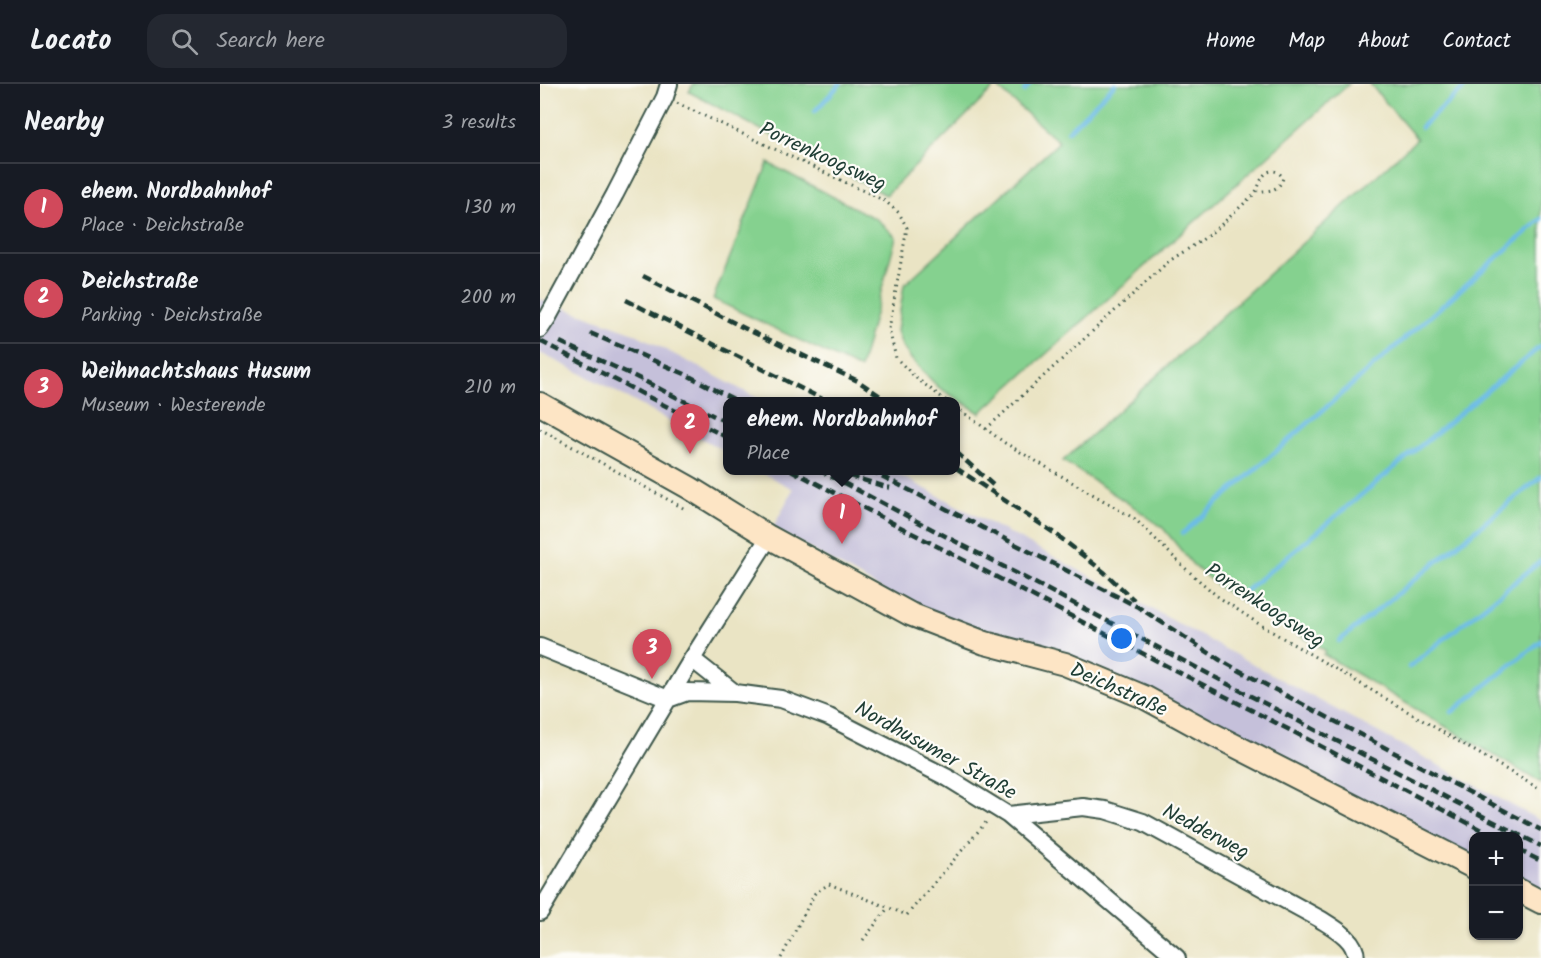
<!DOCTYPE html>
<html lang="en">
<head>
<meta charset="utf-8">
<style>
	:root { --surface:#171b24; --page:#242831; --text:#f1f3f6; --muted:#9ea1a6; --line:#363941; --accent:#d1495b }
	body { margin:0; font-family:Kalam,sans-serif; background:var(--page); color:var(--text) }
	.controls { position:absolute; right:18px; bottom:18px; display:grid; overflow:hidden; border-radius:12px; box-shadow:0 2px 4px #0004 }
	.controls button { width:54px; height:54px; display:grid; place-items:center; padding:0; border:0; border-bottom:2px solid var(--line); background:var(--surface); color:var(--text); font:30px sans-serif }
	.you { position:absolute; left:582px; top:555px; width:21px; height:21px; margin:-15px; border:4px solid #fff; border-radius:50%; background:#1a73e8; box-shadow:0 0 0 9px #1a73e833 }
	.badge { display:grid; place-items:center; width:39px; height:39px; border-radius:50%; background:var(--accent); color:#fff; font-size:20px; font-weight:700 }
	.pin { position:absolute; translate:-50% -50px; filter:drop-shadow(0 2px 3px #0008) }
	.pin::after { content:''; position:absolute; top:32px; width:21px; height:18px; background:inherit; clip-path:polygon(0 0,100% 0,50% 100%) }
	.popup { position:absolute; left:183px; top:313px; width:237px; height:78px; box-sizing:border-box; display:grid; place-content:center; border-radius:12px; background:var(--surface); filter:drop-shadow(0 2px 4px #0005); font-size:20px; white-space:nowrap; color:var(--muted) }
	.popup b { font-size:22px; color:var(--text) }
	.popup::after { content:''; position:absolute; left:50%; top:100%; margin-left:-12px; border:12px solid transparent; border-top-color:var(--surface) }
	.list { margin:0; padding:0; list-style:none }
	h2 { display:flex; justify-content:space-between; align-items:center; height:78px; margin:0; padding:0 24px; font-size:26px }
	h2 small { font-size:20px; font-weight:400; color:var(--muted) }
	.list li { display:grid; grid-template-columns:39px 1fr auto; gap:18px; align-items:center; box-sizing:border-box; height:90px; padding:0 24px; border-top:2px solid var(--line) }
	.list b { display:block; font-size:22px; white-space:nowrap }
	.list p { margin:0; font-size:20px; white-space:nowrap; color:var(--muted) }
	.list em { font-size:20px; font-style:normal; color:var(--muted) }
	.icon { flex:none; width:33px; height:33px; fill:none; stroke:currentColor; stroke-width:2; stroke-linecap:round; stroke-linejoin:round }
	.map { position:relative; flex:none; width:1001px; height:874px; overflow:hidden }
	header { display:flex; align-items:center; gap:36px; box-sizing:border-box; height:84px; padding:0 30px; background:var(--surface); border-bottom:2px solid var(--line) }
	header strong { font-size:28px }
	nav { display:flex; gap:33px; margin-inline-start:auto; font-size:21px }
	.search { width:420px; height:54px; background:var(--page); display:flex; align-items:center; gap:15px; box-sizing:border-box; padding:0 21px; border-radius:18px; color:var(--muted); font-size:22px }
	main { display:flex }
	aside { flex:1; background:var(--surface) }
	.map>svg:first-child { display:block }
</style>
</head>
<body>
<header>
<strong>Locato</strong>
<div class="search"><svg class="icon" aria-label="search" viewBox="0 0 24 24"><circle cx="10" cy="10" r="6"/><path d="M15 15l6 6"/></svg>Search here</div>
<nav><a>Home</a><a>Map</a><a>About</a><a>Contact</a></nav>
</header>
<main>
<aside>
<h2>Nearby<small>3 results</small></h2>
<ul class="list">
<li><span class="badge">1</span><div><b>ehem. Nordbahnhof</b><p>Place · Deichstraße</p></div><em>130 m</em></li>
<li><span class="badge">2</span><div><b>Deichstraße</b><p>Parking · Deichstraße</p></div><em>200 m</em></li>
<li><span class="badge">3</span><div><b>Weihnachtshaus Husum</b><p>Museum · Westerende</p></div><em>210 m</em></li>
</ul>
</aside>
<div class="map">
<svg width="1001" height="874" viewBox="0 0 1001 874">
	<rect width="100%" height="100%" fill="#fdfcf7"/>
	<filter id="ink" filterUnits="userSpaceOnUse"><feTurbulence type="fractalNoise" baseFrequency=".0167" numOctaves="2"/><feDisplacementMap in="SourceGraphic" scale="12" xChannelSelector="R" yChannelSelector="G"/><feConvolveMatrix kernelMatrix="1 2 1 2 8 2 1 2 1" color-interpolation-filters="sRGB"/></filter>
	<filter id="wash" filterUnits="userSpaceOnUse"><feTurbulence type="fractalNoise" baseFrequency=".008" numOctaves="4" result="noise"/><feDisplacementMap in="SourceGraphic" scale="24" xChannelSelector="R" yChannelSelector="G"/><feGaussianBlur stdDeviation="1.35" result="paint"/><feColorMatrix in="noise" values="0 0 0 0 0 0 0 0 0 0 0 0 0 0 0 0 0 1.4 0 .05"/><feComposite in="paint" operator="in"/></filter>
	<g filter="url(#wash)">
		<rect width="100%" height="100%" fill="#eae4c4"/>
		<path fill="#c5c0da" d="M0,215L92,248L223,317L188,318V369L58,298L0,269Z
			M219,387H352L597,517L1001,737V810L979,799L978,752H933V775L448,552L373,523L233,444L253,405Z"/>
		<path fill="#85d18f" stroke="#528762" stroke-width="1.5" d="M153,0H809L440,329L398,303L372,276L362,262L357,247L364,201L519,58L456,2L346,111L149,8Z
			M830,0H1001V699L783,570L786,567L680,504L653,481L623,444L591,421L523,377L877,55Z
			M228,79L338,136L356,153L320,285L173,215Z"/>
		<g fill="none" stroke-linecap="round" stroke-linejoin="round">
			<path stroke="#6cbce7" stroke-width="4.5" d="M484,7L490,0
				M275,27L300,0
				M881,43L928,0
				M528,47L575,0
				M643,449L1001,135
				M703,509L1001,262
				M799,557L1001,393
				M869,583L1001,477
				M912,628L1001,557"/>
		</g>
	</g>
	<g filter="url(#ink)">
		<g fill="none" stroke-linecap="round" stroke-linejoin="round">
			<g stroke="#3d564a" stroke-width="20">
				<path id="street" d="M0,245L8,233L75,110L125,13L129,0
					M0,563L128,615
					M152,575L195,609L241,615L289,633L408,694L468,731L637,874
					M128,615L147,608L195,609
					M468,731L543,723L565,726L603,738L780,835C794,844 816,855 816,874
					M0,828L152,575L229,453"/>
			</g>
			<g stroke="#3d564a" stroke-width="26">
				<path id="secondary" d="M0,320L150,404L229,453L370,530L445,559L525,580L604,613L670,649L933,783
					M978,806L1001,818"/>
			</g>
			<path stroke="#3d564a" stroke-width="3" stroke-dasharray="1.5 4.5" stroke-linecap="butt" d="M137,19L345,117L359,129L367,144L349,245L356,274L376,294L408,318
				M416,323L465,359L595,435L646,485L677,512L719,540L1001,706
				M0,345L145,425
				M446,345L628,178C642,168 658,160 671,149C686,137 699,124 713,111C720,105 719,93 728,88C735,85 740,89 743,94C739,107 729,107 718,107
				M323,856L348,824
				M241,874L275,809L289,800L367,831L447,737"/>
			<use href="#street" stroke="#fff" stroke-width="16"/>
			<use href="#secondary" stroke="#fde5c5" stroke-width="22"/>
			<path stroke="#1f3d34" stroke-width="4.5" stroke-dasharray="9 4.5" stroke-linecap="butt" d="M103,192L208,246L318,297L349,318
				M86,216L288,318
				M50,249L145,290L199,318
				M0,257L188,354
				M20,258L90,290L188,339
				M416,368L454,402
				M416,384L517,451L564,488L594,516
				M251,386L953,752
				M279,386L789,653L1001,762
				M330,386L598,523L680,576L713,594L1001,746
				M296,388L350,404
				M978,766L1001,777"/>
		</g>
	</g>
	<g text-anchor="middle" stroke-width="4.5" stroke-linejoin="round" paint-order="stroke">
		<g font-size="21" fill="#1f3d34" stroke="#fdfcf7">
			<text transform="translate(283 72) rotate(25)" y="7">Porrenkoogsweg</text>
			<text transform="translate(725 521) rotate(33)" y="7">Porrenkoogsweg</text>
			<text transform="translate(579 605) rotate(24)" y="7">Deichstraße</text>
			<text transform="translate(396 666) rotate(29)" y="7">Nordhusumer Straße</text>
			<text transform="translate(666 747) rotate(28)" y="7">Nedderweg</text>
		</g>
	</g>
</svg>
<div class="controls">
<button>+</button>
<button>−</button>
</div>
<div class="you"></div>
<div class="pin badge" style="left:302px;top:460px">1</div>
<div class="popup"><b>ehem. Nordbahnhof</b>Place</div>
<div class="pin badge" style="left:150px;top:370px">2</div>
<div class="pin badge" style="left:112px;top:595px">3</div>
</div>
</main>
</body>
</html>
